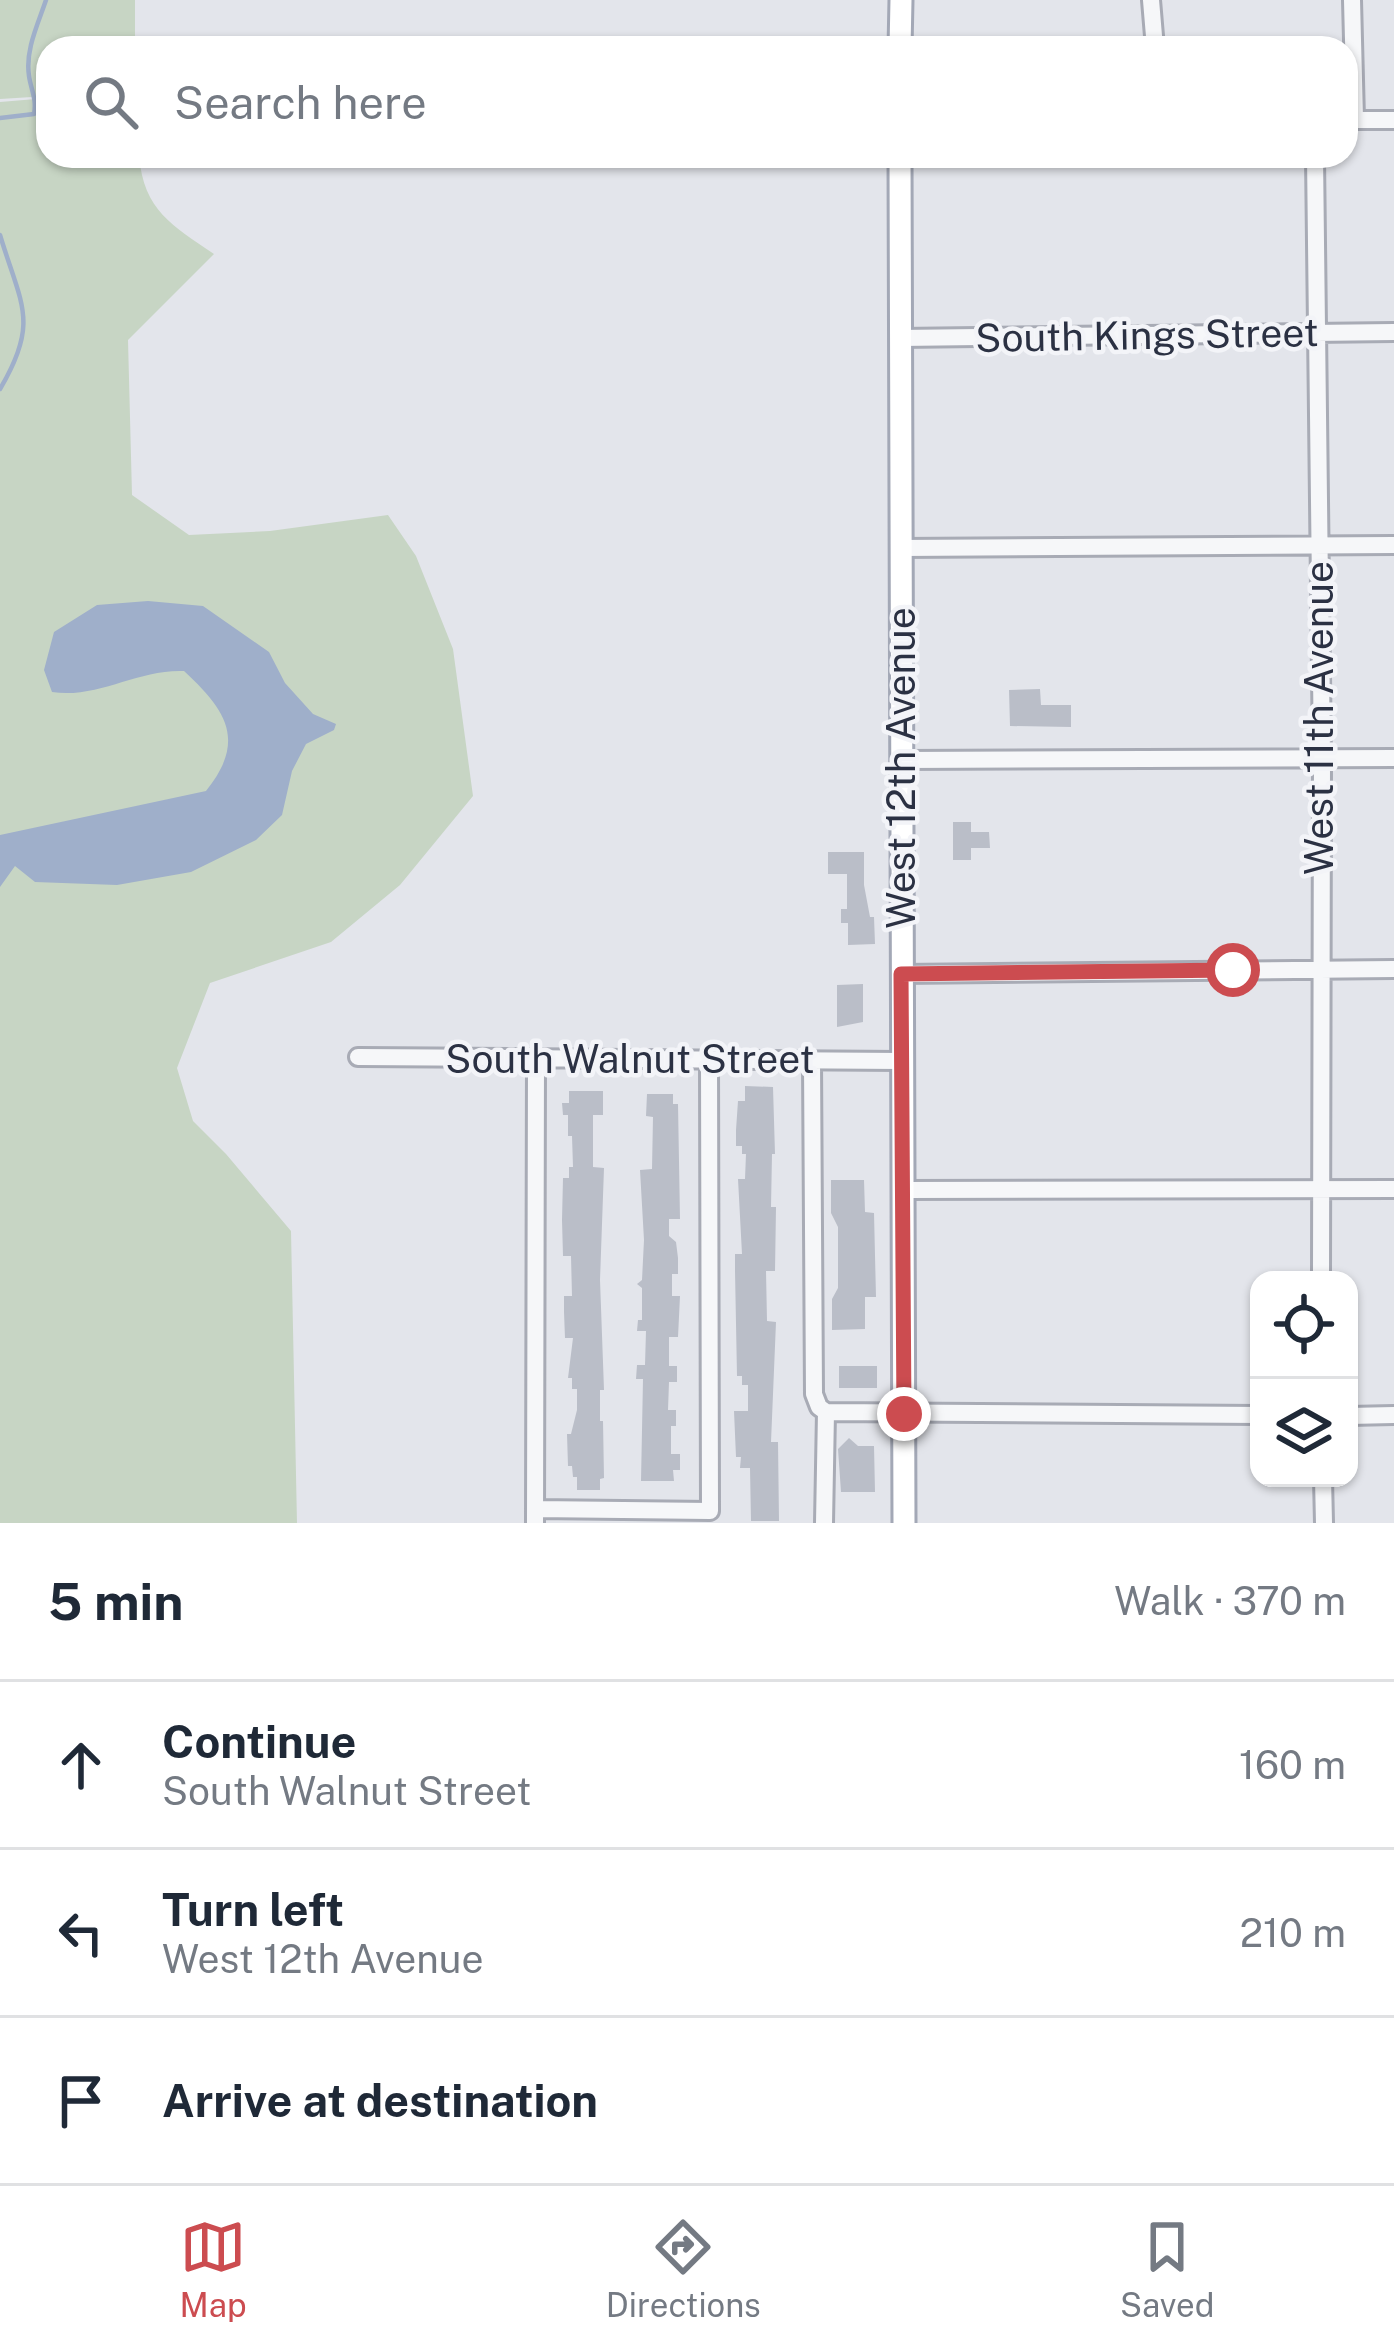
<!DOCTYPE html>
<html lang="en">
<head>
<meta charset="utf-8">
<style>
	:root { --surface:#fff; --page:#f6f6f7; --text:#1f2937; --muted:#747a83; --line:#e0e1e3; --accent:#cc4c50 }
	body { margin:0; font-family:"Public Sans",sans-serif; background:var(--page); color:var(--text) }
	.controls { position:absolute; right:36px; bottom:36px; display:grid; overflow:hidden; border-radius:24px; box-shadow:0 3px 9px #0004 }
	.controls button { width:108px; height:108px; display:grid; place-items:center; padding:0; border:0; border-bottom:3px solid var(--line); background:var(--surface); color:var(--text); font:60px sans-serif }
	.stop { position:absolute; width:36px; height:36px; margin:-27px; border:9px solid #cc4c50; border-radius:50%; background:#fff }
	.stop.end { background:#cc4c50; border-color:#fff; box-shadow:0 3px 12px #0008 }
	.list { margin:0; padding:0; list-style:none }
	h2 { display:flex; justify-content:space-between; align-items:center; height:156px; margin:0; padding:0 48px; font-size:51px }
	h2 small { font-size:39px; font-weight:400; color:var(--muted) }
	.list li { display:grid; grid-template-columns:78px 1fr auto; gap:36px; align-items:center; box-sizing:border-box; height:168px; padding:0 48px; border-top:3px solid var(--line) }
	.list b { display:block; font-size:45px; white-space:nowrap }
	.list p { margin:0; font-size:39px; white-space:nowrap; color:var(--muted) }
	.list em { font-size:39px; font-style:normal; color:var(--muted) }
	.icon { flex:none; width:66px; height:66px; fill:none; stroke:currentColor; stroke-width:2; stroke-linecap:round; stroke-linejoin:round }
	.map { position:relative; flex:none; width:1394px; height:1523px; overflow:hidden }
	.search { position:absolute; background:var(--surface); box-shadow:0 3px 9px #0004; left:36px; right:36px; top:36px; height:132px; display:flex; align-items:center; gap:30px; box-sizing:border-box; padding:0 42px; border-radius:36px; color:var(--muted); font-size:45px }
	.sheet { height:660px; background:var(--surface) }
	nav { display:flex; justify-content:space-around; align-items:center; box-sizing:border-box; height:168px; border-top:3px solid var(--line); background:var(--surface); font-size:33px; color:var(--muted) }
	nav a { display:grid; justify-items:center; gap:6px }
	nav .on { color:var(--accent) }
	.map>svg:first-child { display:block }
</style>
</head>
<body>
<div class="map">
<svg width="1394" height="1523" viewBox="0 0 1394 1523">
	<rect width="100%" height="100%" fill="#e3e5eb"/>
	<path fill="#c7d5c4" d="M0,0H135V48H48V96L0,99Z
		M48,98V156H139C144,211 172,225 214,254L128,340L132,495L189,535L270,531L388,515L416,556L453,649L473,796L400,885L331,942L210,983L177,1068L193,1121L226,1154L291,1231L297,1523H0V102Z"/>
	<path fill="#9fafca" d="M148,601L203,606L269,652L285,683L313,714L336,724L334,730L306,744L292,771L282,815L256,840L191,872L117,885L35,882L15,866L0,887V835L206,791C247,740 226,710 184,671C137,669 98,699 52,692L44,670L54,632L97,605Z"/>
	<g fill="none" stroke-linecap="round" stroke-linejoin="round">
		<path stroke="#9fafca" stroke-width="4.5" d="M0,118L34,114C37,99 31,90 29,76C25,50 38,24 46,0
			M0,235C21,305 40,322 0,389"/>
	</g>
	<path fill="#babec8" d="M1040,689L1041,705H1071V727L1010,726L1009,690Z
		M953,822H971V832H989L990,848H971V860H953Z
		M828,852H864V885L870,917H874L875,944L848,945V923H841V909H847V874H828Z
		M863,984V1022L837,1027V985Z
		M745,1086L773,1087L775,1154H772L771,1207H776L775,1271H766L767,1321L776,1322L771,1442H778L779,1521H751L750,1468H740L741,1457H736L734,1411H748V1385H742V1376H737L735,1271V1254H742L738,1179H745L746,1154H742V1146H736V1130L738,1101H745Z
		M569,1091H603V1115H593V1167L604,1168L600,1280L604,1390H600V1421H603L604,1478L600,1479V1490H577V1477H573L572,1466H568L567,1434H571L577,1410V1389H572V1378H568L573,1338H565L564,1312V1296H572L571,1256H563L562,1220L563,1178H569V1167H573L572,1136H568V1115H563L562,1103H569Z
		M647,1094H673V1104H678L680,1219H669V1236L676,1242L678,1258V1274H672V1296H680L678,1337H669V1366H677V1382H669L668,1410H676V1426H671V1454H680V1470H673L674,1481H641L643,1379H636L637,1365H645L646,1331H637L638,1320H642V1288L637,1284L642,1280L644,1240L640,1170L652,1169L653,1117L646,1116Z
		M831,1180H864L865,1212L874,1213L876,1297H865V1329L832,1330V1299L838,1288V1227L831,1213Z
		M839,1366H877V1388H839Z
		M849,1438L858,1446H874L875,1492H841L838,1449Z"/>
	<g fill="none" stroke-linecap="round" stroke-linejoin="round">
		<g stroke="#a8abb5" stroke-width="22">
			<path id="minor" d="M1151,0L1155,48
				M1352,0L1355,119
				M1347,120H1394
				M1315,156L1322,759L1321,1280
				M900,338L1394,332
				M900,548L1394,545
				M902,760L1394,758
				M901,974L1394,969
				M358,1057L901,1061
				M812,1061L814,1394L819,1407L826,1412
				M902,1190L1394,1189
				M1349,1416L1394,1415
				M1323,1478L1324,1523
				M536,1509L710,1511L709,1059
				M535,1523L536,1059
				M824,1523L826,1412L1259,1415"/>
		</g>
		<g stroke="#a3a8b6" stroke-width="27">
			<path id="major" d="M900,48L901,0
				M900,156L904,1523"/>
		</g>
		<use href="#minor" stroke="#f6f7f9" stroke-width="16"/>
		<use href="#major" stroke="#fff" stroke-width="21"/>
	</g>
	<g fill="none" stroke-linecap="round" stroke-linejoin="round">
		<path stroke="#cc4c50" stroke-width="15" d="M904,1414L901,974L1233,970"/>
	</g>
	<g text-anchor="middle" stroke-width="9" stroke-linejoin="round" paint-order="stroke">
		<g font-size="39" fill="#2b3143" stroke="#f3f4f8">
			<text transform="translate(1147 335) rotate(-1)" y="14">South Kings Street</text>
			<text transform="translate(1319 718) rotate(-90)" y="14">West 11th Avenue</text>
			<text transform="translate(901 768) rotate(-90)" y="14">West 12th Avenue</text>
			<text x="630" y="1073">South Walnut Street</text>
		</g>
	</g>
</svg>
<div class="controls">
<button><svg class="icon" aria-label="locate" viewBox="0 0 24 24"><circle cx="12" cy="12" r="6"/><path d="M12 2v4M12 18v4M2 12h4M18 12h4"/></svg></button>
<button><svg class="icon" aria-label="layers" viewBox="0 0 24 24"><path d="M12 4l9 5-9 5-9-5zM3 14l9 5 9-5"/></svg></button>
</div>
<div class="stop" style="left:1233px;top:970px"></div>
<div class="stop end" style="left:904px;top:1414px"></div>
<div class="search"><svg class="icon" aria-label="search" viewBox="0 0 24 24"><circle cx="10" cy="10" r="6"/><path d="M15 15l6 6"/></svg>Search here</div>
</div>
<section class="sheet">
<h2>5 min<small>Walk · 370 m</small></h2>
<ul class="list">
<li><svg class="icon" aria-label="ahead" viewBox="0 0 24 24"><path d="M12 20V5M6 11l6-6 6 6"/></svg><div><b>Continue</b><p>South Walnut Street</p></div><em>160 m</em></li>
<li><svg class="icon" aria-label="left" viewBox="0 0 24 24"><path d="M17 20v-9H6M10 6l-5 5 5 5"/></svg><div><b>Turn left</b><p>West 12th Avenue</p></div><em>210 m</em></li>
<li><svg class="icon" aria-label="arrive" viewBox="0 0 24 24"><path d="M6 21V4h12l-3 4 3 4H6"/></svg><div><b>Arrive at destination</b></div></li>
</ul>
</section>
<nav>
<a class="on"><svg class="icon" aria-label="map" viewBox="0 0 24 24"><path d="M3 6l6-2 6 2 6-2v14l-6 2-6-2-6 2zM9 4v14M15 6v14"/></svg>Map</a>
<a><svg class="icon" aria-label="directions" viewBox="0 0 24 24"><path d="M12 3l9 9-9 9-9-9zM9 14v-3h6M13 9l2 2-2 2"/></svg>Directions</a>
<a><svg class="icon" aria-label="saved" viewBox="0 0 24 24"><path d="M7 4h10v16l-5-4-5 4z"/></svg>Saved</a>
</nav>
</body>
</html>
